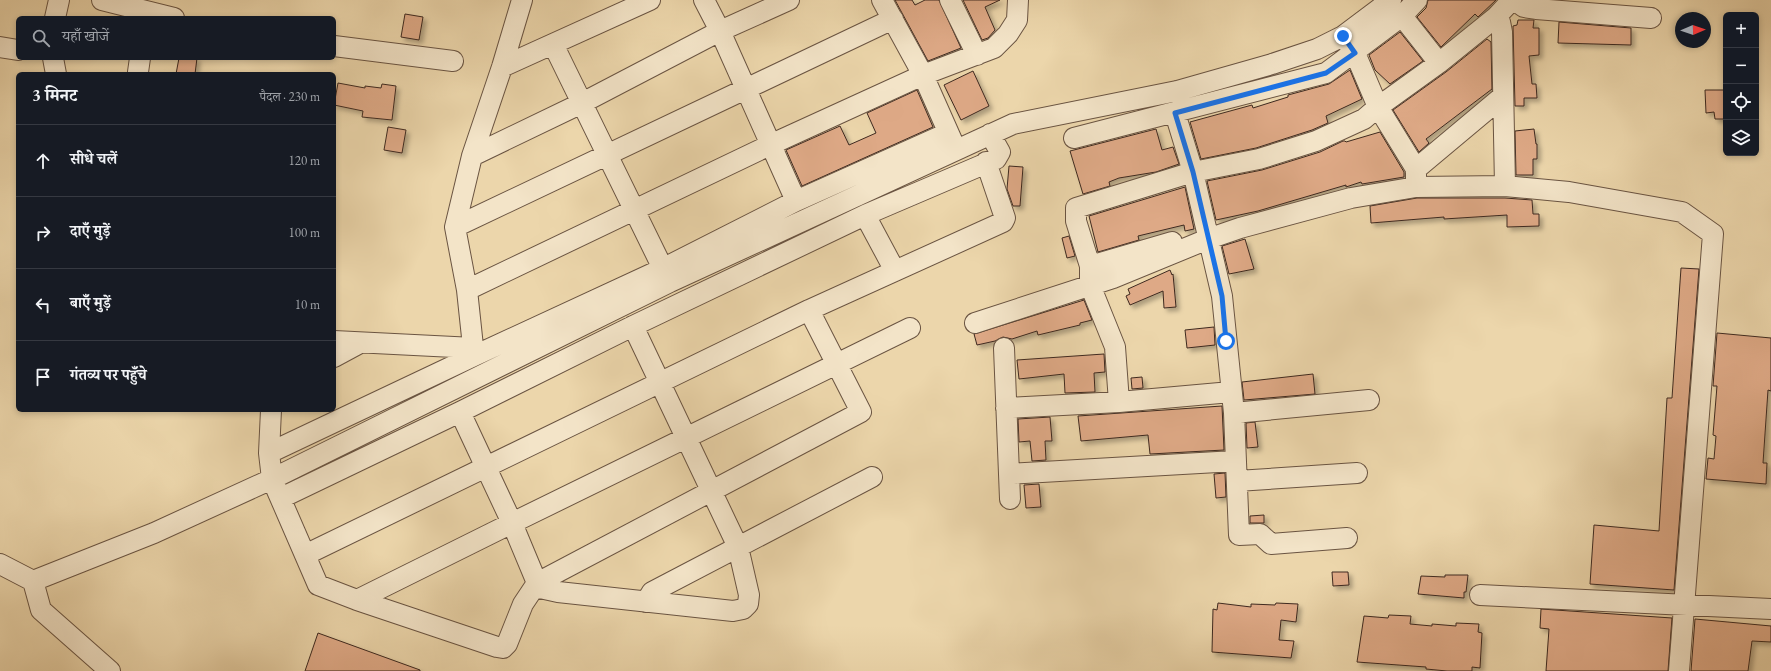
<!DOCTYPE html>
<html lang="hi">
<head>
<meta charset="utf-8">
<style>
	:root { --surface:#171b24; --page:#242831; --text:#f1f3f6; --muted:#9ea1a6; --line:#363941 }
	body { margin:0; font-family:"EB Garamond","Noto Serif Devanagari",serif; background:var(--page); color:var(--text) }
	.controls { position:absolute; right:12px; top:12px; display:grid; overflow:hidden; border-radius:6px; box-shadow:0 2px 6px #0003 }
	.controls button { width:36px; height:36px; display:grid; place-items:center; padding:0; border:0; border-bottom:1px solid var(--line); background:var(--surface); color:var(--text); font:20px sans-serif }
	.compass { position:absolute; left:1675px; top:12px; width:36px; height:36px; border-radius:50%; background:var(--surface); box-shadow:0 2px 6px #0003; rotate:88deg }
	.stop { position:absolute; width:12px; height:12px; margin:-9px; border:3px solid #1a73e8; border-radius:50%; background:#fff }
	.stop.end { background:#1a73e8; border-color:#fff; box-shadow:0 1px 4px #0008 }
	.list { margin:0; padding:0; list-style:none }
	h2 { display:flex; justify-content:space-between; align-items:center; height:52px; margin:0; padding:0 16px; font-size:17px }
	h2 small { font-size:13px; font-weight:400; color:var(--muted) }
	.list li { display:grid; grid-template-columns:26px 1fr auto; gap:12px; align-items:center; box-sizing:border-box; height:72px; padding:0 16px; border-top:1px solid var(--line) }
	.list b { display:block; font-size:15px; white-space:nowrap }
	.list em { font-size:13px; font-style:normal; color:var(--muted) }
	.icon { flex:none; width:22px; height:22px; fill:none; stroke:currentColor; stroke-width:2; stroke-linecap:round; stroke-linejoin:round }
	.map { position:relative; flex:none; width:1771px; height:671px; overflow:hidden }
	.search { position:absolute; background:var(--surface); box-shadow:0 2px 6px #0003; left:16px; top:16px; width:320px; height:44px; display:flex; align-items:center; gap:10px; box-sizing:border-box; padding:0 14px; border-radius:6px; color:var(--muted); font-size:15px }
	.panel { position:absolute; background:var(--surface); box-shadow:0 2px 6px #0003; left:16px; top:72px; width:320px; height:340px; border-radius:6px }
	.map>svg:first-child { display:block }
</style>
</head>
<body>
<div class="map">
<svg width="1771" height="671" viewBox="0 0 1771 671">
	<defs>
		<filter id="shadow"><feDropShadow dx="3.5" dy="3.5" stdDeviation="2" flood-color="#0004"/></filter>
	</defs>
	<rect width="100%" height="100%" fill="#ecd6ab"/>
	<filter id="stains"><feTurbulence type="fractalNoise" baseFrequency=".005" numOctaves="4"/><feColorMatrix values="0 0 0 0 .2 0 0 0 0 .09 0 0 0 0 .02 0 0 0 .5 -.17"/></filter>
	<radialGradient id="worn" r=".72"><stop offset=".6" stop-color="#630" stop-opacity="0"/><stop offset="1" stop-color="#630" stop-opacity=".3"/></radialGradient>
	<path fill="#dea986" stroke="#3e291f" filter="url(#shadow)" d="M895,0H912L915,5L925,0H939L961,48L928,61Z
		M963,0H1000L985,7L995,30L988,38L982,40Z
		M1428,0H1496L1478,17L1475,14L1441,47L1417,17L1426,8Z
		M405,14L423,17L419,40L401,37Z
		M1518,20H1534L1533,28H1539V55L1529,56L1532,84H1536L1537,98H1524V106H1515L1513,26L1517,25Z
		M1559,22L1631,28V45L1558,43Z
		M1400,32L1423,61L1390,84L1375,70L1369,55Z
		M1487,39L1491,42L1492,89L1426,139L1429,143L1419,152L1393,110L1446,72Z
		M179,58H197L195,74H176Z
		M1350,70L1362,99L1326,116L1328,123L1312,130L1256,148L1201,159L1190,122L1252,105L1253,108L1288,97V95L1329,84Z
		M973,71L989,106L961,120L944,85Z
		M338,83L365,88V86L381,88L382,84L396,86L392,120L362,117L363,111L334,105Z
		M917,90L933,127L802,186L786,150L840,126L849,145L876,133L867,113Z
		M1705,90H1726V119H1715L1714,112L1706,113Z
		M388,127L406,130L402,153L384,150Z
		M1156,129L1162,150L1173,147L1179,164L1156,172L1119,178L1109,182L1110,186L1083,194L1070,151Z
		M1534,129L1536,144H1537V159H1533V175H1516L1515,131Z
		M1380,132L1404,172V177L1362,184L1361,182L1346,187V185L1258,211L1216,220L1207,181L1262,170L1320,152L1343,141H1345L1346,142Z
		M1009,166L1023,167L1020,206H1013L1007,189Z
		M1185,187L1194,229L1185,231L1184,225L1138,236L1139,240L1098,252L1089,216Z
		M1417,198H1505L1532,200L1533,214H1539V226L1507,227V215L1444,219V217L1371,223L1370,206Z
		M1069,236L1075,256L1067,258L1062,238Z
		M1245,239L1254,269L1229,274L1222,246Z
		M1681,268L1699,269L1674,590L1590,584L1594,525L1659,531L1667,398H1672Z
		M1170,270L1172,275L1173,274L1176,307L1164,308L1163,291L1130,305L1126,296L1130,294L1128,289Z
		M1084,300L1092,320L1080,323V325L1038,335L1037,331L1012,339L1003,337L995,341L977,345L974,334Z
		M1214,327L1215,345L1187,348L1185,330Z
		M1717,333L1771,338V391L1768,390L1763,463H1767L1766,484L1706,479L1708,458L1714,459L1716,436L1713,435L1717,386H1713Z
		M1104,354L1105,372L1094,373L1095,392L1065,393L1064,374L1019,379L1017,360Z
		M1313,374L1315,394L1244,400L1242,382Z
		M1142,377L1143,388L1132,389L1131,378Z
		M1222,406L1224,450L1150,454L1148,435L1081,441L1078,416Z
		M1050,417L1052,441H1045L1046,460L1032,461L1030,441L1019,442L1018,419Z
		M1255,422L1258,447L1247,448L1246,423Z
		M1225,473L1226,497L1216,498L1214,474Z
		M1039,484L1041,507L1026,508L1024,485Z
		M1264,515V523H1250V516Z
		M1332,572H1348L1349,585L1333,586Z
		M1445,575H1468L1466,592H1464V598L1418,594L1421,576L1445,577Z
		M1218,603L1251,607V604L1275,605L1276,603L1298,604L1296,622L1281,620L1279,640L1294,641L1291,658L1212,652L1213,609L1217,610Z
		M1541,609L1672,618L1668,671H1546L1549,629L1540,628Z
		M1389,615L1411,616L1410,624L1432,626V624L1456,626V623L1479,624L1478,632L1482,633L1480,668L1472,667V671H1447L1426,669V667L1357,662L1364,616L1388,618Z
		M1695,619L1771,626V642L1752,641L1748,671H1691Z
		M318,633L420,670V671H305Z"/>
	<g fill="none" stroke-linecap="round" stroke-linejoin="round">
		<g stroke="#6a5442" stroke-width="22">
			<path id="minor" d="M102,0L174,18
				M704,0L720,31L796,201
				M882,0L923,75L954,145
				M950,0L977,55
				M1514,0L1524,7L1536,9L1651,18
				M1402,16L1439,63
				M1496,17L1500,22L1502,32L1505,186
				M55,18L59,0
				M1348,43L1355,53L1378,107L1416,169V187
				M553,44L669,281
				M334,46L453,61
				M0,47L18,50
				M53,58L56,74
				M502,67L650,0
				M138,72L140,58
				M1175,113L1193,172L1222,296L1234,413L1239,535L1260,534L1271,544L1347,538
				M1074,138L1326,73L1402,16L1417,0
				M472,156L582,103L720,31L789,0
				M1416,169L1502,97
				M865,215L895,271
				M455,227C601,159 746,88 893,19
				M1090,266L1172,242
				M467,290L772,144L923,75L994,48L1008,34L1017,20L1018,0
				M975,323L1113,278L1208,239L1240,228L1351,198L1416,187L1505,186L1569,192L1682,212L1713,234L1679,671
				M334,341L474,348
				M1004,348L1010,499
				M474,356L467,290L455,227L472,156L502,67L522,0
				M334,357L360,343
				M1119,402L1115,347L1090,285V266L1076,221V208L1193,172L1259,159L1316,141L1364,119L1378,107L1439,63L1496,17L1512,0
				M1006,408L1119,402L1231,392
				M271,410L269,453L272,479L318,585L357,600L497,647L503,648L507,644L523,604L537,583L861,412L809,310
				M460,412L512,523L537,583L540,588L558,592L733,611L743,609L748,604L749,595L738,547L633,326
				M1234,413L1369,400
				M269,453L474,356L662,269L796,201L948,133
				M1009,474L1235,461
				M1237,481L1357,473
				M281,498L460,412L633,326L865,215L996,159L1000,152L990,134
				M305,555L809,310L1003,222L1005,218L986,162
				M0,564L33,581L41,610L110,671
				M33,581L154,533L272,479L670,282L1013,124L1177,91L1272,64L1317,49L1343,36L1391,0
				M1480,595L1771,609
				M357,600L512,523L910,328
				M646,602L652,592L872,477"/>
		</g>
		<use href="#minor" stroke="#f3e4c8" stroke-width="20"/>
	</g>
	<g fill="none" stroke-linecap="round" stroke-linejoin="round">
		<path stroke="#1a73e8" stroke-width="5" d="M1226,341L1222,296L1193,172L1175,113L1326,73L1355,53L1343,36"/>
	</g>
	<rect width="100%" height="100%" filter="url(#stains)"/>
	<rect width="100%" height="100%" fill="url(#worn)"/>
</svg>
<div class="controls">
<button>+</button>
<button>−</button>
<button><svg class="icon" aria-label="locate" viewBox="0 0 24 24"><circle cx="12" cy="12" r="6"/><path d="M12 2v4M12 18v4M2 12h4M18 12h4"/></svg></button>
<button><svg class="icon" aria-label="layers" viewBox="0 0 24 24"><path d="M12 4l9 5-9 5-9-5zM3 14l9 5 9-5"/></svg></button>
</div>
<svg class="compass" viewBox="-18 -18 36 36"><path d="M0-13l5 13h-10z" fill="#e53935"/><path d="M0 13l5-13h-10z" fill="#9ea1a6"/></svg>
<div class="stop" style="left:1226px;top:341px"></div>
<div class="stop end" style="left:1343px;top:36px"></div>
<div class="search"><svg class="icon" aria-label="search" viewBox="0 0 24 24"><circle cx="10" cy="10" r="6"/><path d="M15 15l6 6"/></svg>यहाँ खोजें</div>
<section class="panel">
<h2>3 मिनट<small>पैदल · 230 m</small></h2>
<ul class="list">
<li><svg class="icon" aria-label="ahead" viewBox="0 0 24 24"><path d="M12 20V5M6 11l6-6 6 6"/></svg><div><b>सीधे चलें</b></div><em>120 m</em></li>
<li><svg class="icon" aria-label="right" viewBox="0 0 24 24"><path d="M7 20v-9h11M14 6l5 5-5 5"/></svg><div><b>दाएँ मुड़ें</b></div><em>100 m</em></li>
<li><svg class="icon" aria-label="left" viewBox="0 0 24 24"><path d="M17 20v-9H6M10 6l-5 5 5 5"/></svg><div><b>बाएँ मुड़ें</b></div><em>10 m</em></li>
<li><svg class="icon" aria-label="arrive" viewBox="0 0 24 24"><path d="M6 21V4h12l-3 4 3 4H6"/></svg><div><b>गंतव्य पर पहुँचे</b></div></li>
</ul>
</section>
</div>
</body>
</html>
